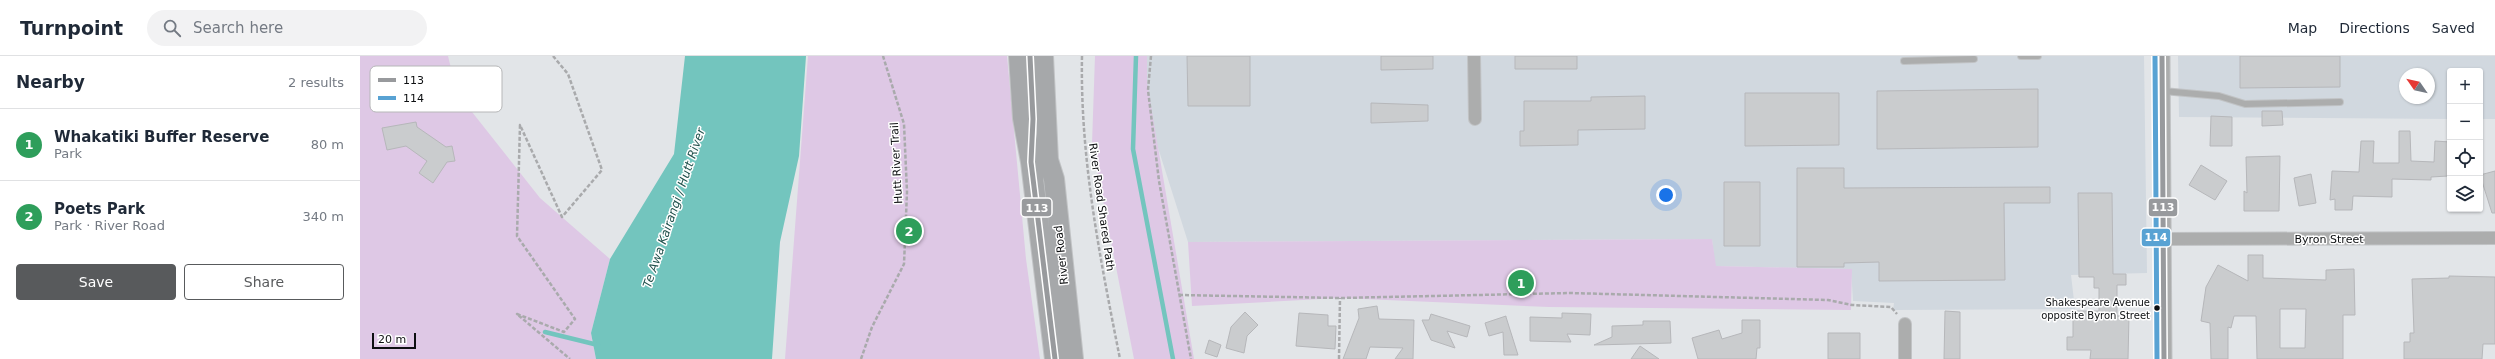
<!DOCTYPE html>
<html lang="en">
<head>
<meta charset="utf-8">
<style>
	:root { --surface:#fff; --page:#f2f2f3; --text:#1f2937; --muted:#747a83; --line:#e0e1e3; --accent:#585a5c }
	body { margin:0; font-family:"DejaVu Sans",sans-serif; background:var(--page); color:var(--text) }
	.controls { position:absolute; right:12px; top:12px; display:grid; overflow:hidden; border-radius:4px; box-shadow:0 1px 3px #0004 }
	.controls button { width:36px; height:36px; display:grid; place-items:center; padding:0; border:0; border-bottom:1px solid var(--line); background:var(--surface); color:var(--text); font:20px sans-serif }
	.compass { position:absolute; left:2039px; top:12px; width:36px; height:36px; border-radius:50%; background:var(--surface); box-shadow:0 1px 3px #0004; rotate:304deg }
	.scale { position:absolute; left:12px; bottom:10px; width:44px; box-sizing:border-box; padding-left:4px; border:2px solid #0d0f11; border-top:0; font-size:11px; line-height:14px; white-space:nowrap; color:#0d0f11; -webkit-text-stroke:3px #fff; paint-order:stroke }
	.you { position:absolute; left:1306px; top:139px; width:14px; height:14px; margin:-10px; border:3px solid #fff; border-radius:50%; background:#1a73e8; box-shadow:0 0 0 6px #1a73e833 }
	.badge { display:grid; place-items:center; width:26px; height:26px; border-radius:50%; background:var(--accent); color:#fff; font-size:13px; font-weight:700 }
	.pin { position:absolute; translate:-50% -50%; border:2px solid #fff; box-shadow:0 1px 4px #0006 }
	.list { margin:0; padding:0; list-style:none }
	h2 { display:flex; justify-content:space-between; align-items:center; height:52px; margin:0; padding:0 16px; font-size:17px }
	h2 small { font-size:13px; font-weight:400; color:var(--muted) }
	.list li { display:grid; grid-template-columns:26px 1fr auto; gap:12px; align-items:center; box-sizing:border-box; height:72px; padding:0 16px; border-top:1px solid var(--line) }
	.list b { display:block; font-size:15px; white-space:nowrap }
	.list p { margin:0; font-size:13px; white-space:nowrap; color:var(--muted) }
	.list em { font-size:13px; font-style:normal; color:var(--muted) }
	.actions { display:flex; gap:8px; padding:12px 16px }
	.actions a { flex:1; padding:9px 0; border:1px solid var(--accent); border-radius:4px; text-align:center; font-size:14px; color:var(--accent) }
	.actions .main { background:var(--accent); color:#fff }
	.icon { flex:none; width:22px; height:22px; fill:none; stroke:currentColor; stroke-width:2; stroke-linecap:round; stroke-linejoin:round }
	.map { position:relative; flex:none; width:2135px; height:303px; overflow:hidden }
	header { display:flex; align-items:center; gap:24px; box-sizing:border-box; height:56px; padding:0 20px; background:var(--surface); border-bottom:1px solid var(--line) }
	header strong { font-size:19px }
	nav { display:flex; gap:22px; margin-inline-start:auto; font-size:14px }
	.search { width:280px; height:36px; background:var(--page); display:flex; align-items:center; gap:10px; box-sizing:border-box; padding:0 14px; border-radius:22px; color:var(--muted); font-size:15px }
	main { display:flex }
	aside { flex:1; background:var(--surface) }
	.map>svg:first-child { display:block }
</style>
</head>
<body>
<header>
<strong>Turnpoint</strong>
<div class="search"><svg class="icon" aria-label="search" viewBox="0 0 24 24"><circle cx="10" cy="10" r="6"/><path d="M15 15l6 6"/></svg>Search here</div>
<nav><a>Map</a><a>Directions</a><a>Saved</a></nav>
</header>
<main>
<aside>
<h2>Nearby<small>2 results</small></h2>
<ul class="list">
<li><span class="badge" style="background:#2e9e5b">1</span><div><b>Whakatiki Buffer Reserve</b><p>Park</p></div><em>80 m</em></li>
<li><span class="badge" style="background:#2e9e5b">2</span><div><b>Poets Park</b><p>Park · River Road</p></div><em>340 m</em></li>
</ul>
<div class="actions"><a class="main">Save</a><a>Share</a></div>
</aside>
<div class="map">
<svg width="2135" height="303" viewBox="0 0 2135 303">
	<rect width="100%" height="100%" fill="#e2e5e8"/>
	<path fill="#d1d8df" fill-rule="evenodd" d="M787,0H1784L1787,217L1711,219L1715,253L1533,254L1534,247L1493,245L1491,213L1355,210L1352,183L828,186L786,54Z
		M1818,0H2135V63H2120V15H2090V63L1819,61ZM2045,18H2069V42H2045Z"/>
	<path fill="#dec8e5" d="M0,0H88L97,37L180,142L250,203L231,277L236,303H0Z
		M448,0H647L666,203L680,303H425Z
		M735,0H787V26L834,303H774L732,88Z
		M1352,183L1356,210L1492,213L1491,254L1189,251L980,242L832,250L828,186Z"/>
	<path fill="#73c5be" d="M325,0H446L439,100L420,186L412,303H236L231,277L250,203L314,98Z"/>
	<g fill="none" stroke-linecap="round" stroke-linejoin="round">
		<path stroke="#73c5be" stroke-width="4.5" d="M776,0L773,93L813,303
			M185,276L238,289"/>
	</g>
	<path fill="#caccce" stroke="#b6b7ba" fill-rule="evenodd" d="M827,0H890V50H828Z
		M1021,0H1073V13L1021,14Z
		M1155,0H1217V13H1155Z
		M1880,0H1980V31L1880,32Z
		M1678,33V91L1517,93V35Z
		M1385,37H1479V89L1385,90Z
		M1285,40V73L1218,74V89L1160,90V75H1164V45H1231V41Z
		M1011,47L1068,49V65L1011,67Z
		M1902,55H1922L1923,69L1902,70Z
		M1851,60L1872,61V90H1850Z
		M56,66L57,71L86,91L92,90L95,105L87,106L73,127L59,117L67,105L46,90L27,94L22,72Z
		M2039,75H2050L2051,105L2074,106L2075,85L2090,86L2088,120L2071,121V124L2032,123V141L1993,140L1992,154H1975V143L1970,144L1972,115L1999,116L2001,85H2014L2013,107H2039Z
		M1920,100L1919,155H1884V135L1887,137L1886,101Z
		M1841,109L1867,125L1855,144L1829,129Z
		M1437,112H1484V132L1690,131V147H1644L1645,224L1519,225V206L1484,207V211H1437Z
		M2135,115V157H2132L2120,119Z
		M1951,118L1956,147L1939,150L1934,122Z
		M1364,126H1400V190H1364Z
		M1718,137H1752L1753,218H1766V229H1757V260H1769L1768,303H1730L1731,294H1707V281H1713V255H1739V232H1734V221H1719Z
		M1888,199H1903V222L1966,224V214L1994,213L1995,259H1983V303H1897L1896,260H1874L1871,272L1868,271V303H1851L1850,267L1841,265L1846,231L1858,209L1888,225ZM1920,253H1946L1945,292H1920Z
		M2089,220L2135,221V288H2123L2122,303H2044V286H2050V277H2054L2052,223L2089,222Z
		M1017,250L1019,263L1054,264L1053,303H1035L1043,292L1010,291L1006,303H983L999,262L998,253Z
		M1585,255L1600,256V303H1584Z
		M885,256L898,269L887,280L884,297L866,292L871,271Z
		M939,257L968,259V270H976L975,293L936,290Z
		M1202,257L1231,258L1230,279L1207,278L1211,286L1170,285V261L1202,262Z
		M1071,258L1110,270L1107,281L1087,275L1095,292L1071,284L1062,264H1069Z
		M1146,260V261L1158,299H1144L1143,276L1129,280L1125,267Z
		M1382,264H1400V292H1397L1396,303H1338L1332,282L1359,274L1362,283L1382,277Z
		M1283,265H1310L1311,287L1234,289L1252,281V270L1283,269Z
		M1468,277H1500V303H1468Z
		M849,284L861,289L857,301L845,297Z
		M1280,290L1299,303H1271Z"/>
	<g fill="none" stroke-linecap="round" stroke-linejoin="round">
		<g stroke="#c1c3c5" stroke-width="8">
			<path id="service" d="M1661,0H1678
				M1544,5L1614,3
				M1803,35L1859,40L1885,48L1980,46"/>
		</g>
		<g stroke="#c1c3c5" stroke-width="14">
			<path id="minor" d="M1114,0L1115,63
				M1803,183L2135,182
				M1545,268V303"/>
		</g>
		<g stroke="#c1c3c5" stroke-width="17">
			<path id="tertiary" d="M1802,0L1804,303"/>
		</g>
		<g stroke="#c1c3c5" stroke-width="22">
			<path id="trunk" d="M659,0L663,62L671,106L695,303
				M683,0L688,104L694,123L713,303"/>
		</g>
		<path stroke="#a9aaac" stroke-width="2.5" stroke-dasharray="4 2" stroke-linecap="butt" d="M193,0L208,18L242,114L202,161L160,69L157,180L215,263L204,276L157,258L210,303
			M722,0C720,103 740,202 760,303
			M791,0L788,34L799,125L831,303
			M819,239L980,242L1210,237L1468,244L1492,249L1531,251L1537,258
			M501,303L512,271L544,208L547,136L544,68L523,0
			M979,303L980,242"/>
		<use href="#service" stroke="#acadad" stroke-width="6"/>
		<use href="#minor" stroke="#acadad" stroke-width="12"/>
		<use href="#tertiary" stroke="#acadad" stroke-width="15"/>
		<use href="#trunk" stroke="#a6a8aa" stroke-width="20"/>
		<g stroke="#fff" stroke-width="8">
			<path id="bus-1" d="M670,0L673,63L671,106L695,303
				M1802,0L1804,303"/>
		</g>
		<g stroke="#fff" stroke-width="8">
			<path id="bus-2" d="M1795,0L1797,303"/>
		</g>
		<use href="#bus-1" stroke="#989a9d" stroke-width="5"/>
		<use href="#bus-2" stroke="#58a2d3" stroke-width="5"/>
	</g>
	<circle fill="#0d0f11" stroke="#fff" stroke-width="1.5" cx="1797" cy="252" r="3.5"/>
	<g text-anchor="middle" stroke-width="3" stroke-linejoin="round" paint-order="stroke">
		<g font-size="10" fill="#0d0f11" stroke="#fff" text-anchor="end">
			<text x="1790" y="250">Shakespeare Avenue<tspan x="1790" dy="13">opposite Byron Street</tspan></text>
		</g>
		<g font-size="11" fill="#0d0f11" stroke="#fff">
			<text transform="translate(536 107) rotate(-93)" y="4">Hutt River Trail</text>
			<text transform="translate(742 151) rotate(82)" y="4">River Road Shared Path</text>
			<text x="1969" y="187">Byron Street</text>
			<text transform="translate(701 199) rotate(-96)" y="4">River Road</text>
		</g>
		<g font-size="12" font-style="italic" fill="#21524d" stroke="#fff">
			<text transform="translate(314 152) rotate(-71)" y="4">Te Awa Kairangi / Hutt River</text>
		</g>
	</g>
	<rect x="10" y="10" width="132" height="46" rx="6" fill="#fff" stroke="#b6b7b8" stroke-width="1"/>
	<rect x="18" y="22" width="18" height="4" fill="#989a9d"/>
	<rect x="18" y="40" width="18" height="4" fill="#58a2d3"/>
	<g font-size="11" fill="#0d0f11">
		<text x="43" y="28">113</text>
		<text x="43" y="46">114</text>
	</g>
	<g stroke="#fff" stroke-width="1.5">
		<rect x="1788" y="142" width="30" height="19" rx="4" fill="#989a9d"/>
		<rect x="661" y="142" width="31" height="19" rx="4" fill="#989a9d"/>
		<rect x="1781" y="172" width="30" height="19" rx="4" fill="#58a2d3"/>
	</g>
	<g font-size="11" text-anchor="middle" font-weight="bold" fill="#fff">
		<text x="1803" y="155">113</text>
		<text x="677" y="156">113</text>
		<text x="1796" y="185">114</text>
	</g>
</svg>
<div class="controls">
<button>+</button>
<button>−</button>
<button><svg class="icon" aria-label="locate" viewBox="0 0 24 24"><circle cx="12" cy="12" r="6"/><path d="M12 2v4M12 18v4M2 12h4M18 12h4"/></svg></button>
<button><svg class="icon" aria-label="layers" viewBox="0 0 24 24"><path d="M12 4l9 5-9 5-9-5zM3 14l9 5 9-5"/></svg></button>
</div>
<svg class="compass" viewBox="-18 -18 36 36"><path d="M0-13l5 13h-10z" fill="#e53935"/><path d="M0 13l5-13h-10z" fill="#747a83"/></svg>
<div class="scale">20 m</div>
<div class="you"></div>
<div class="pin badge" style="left:1161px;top:227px;background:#2e9e5b">1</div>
<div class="pin badge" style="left:549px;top:175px;background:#2e9e5b">2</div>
</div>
</main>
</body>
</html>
